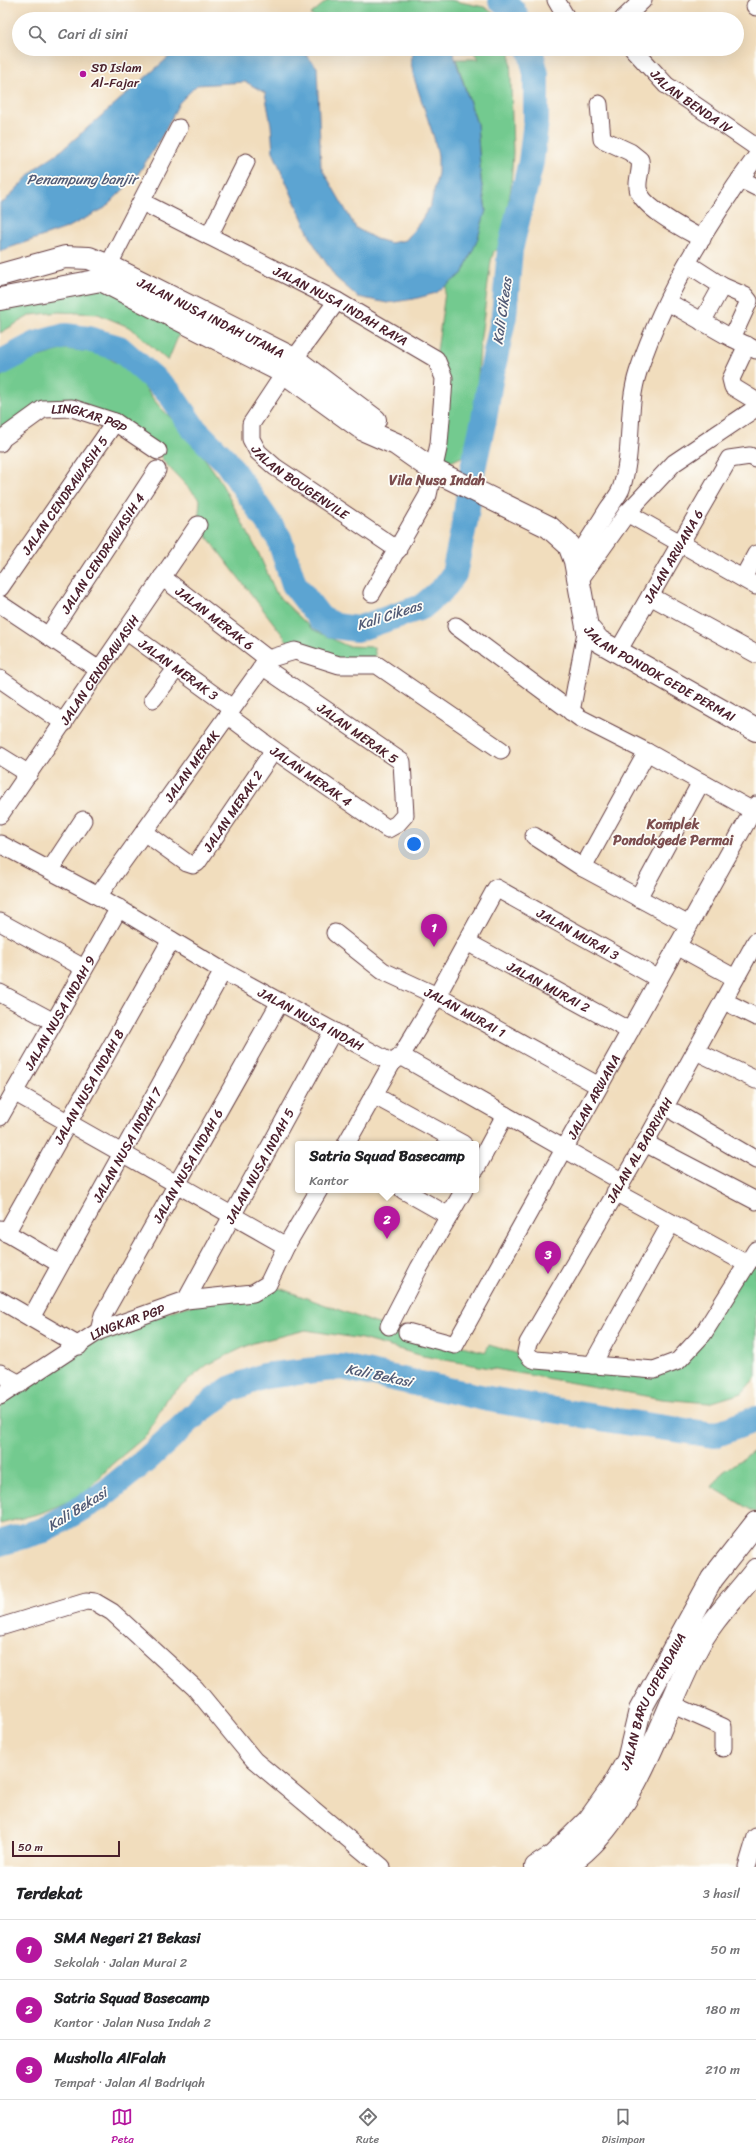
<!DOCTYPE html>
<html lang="id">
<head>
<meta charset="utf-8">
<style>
	:root { --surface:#fff; --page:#f6f6f6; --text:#202124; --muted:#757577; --line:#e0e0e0; --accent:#b5179e }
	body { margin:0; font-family:Sriracha,sans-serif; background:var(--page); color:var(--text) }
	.scale { position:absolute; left:12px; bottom:10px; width:108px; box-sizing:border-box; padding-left:4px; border:2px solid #4a1f2b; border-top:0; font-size:11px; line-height:14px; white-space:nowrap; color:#4a1f2b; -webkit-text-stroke:3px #fdfcf7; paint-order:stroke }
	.you { position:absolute; left:414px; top:844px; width:14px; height:14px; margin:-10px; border:3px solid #fff; border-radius:50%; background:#1a73e8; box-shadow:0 0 0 6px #1a73e833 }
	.badge { display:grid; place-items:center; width:26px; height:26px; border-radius:50%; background:var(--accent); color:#fff; font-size:13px; font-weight:700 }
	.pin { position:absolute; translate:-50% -33px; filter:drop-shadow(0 1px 2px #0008) }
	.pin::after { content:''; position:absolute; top:21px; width:14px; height:12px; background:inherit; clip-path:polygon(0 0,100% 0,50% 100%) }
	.popup { position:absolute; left:295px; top:1141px; width:184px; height:52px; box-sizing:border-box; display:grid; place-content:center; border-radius:4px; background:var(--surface); filter:drop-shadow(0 1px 3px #0005); font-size:13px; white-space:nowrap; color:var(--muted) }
	.popup b { font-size:15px; color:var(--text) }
	.popup::after { content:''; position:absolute; left:50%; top:100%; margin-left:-8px; border:8px solid transparent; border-top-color:var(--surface) }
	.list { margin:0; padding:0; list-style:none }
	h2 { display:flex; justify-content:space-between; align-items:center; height:52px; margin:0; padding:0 16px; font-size:17px }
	h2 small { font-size:13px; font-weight:400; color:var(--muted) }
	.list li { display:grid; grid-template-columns:26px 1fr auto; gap:12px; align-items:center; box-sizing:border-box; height:60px; padding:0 16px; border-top:1px solid var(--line) }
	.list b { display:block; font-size:15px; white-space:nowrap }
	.list p { margin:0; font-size:13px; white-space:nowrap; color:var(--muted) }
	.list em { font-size:13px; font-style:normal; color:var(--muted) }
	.icon { flex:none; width:22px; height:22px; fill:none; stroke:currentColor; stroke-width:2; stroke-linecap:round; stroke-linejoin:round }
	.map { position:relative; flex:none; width:756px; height:1867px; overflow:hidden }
	.search { position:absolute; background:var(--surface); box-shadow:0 4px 16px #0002; left:12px; right:12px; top:12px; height:44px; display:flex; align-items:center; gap:10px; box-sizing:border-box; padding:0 14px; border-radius:22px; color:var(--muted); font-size:15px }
	.sheet { height:232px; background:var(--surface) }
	nav { display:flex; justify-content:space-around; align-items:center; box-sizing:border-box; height:56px; border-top:1px solid var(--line); background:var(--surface); font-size:11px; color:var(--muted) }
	nav a { display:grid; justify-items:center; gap:2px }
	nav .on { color:var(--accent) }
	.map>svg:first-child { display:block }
</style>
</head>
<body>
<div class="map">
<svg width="756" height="1867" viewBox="0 0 756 1867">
	<rect width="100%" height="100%" fill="#fdfcf7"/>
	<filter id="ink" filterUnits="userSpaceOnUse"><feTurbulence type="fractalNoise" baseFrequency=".025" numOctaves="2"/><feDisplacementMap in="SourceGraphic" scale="8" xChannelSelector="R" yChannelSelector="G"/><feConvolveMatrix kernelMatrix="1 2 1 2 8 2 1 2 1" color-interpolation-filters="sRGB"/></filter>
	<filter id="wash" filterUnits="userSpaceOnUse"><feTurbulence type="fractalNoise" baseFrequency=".012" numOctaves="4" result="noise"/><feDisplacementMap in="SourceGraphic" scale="16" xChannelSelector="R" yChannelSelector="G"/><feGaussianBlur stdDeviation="0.9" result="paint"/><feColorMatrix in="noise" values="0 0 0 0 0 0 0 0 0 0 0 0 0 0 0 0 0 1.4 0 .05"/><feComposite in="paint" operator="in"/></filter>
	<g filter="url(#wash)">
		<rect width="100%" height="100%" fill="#f1ddbd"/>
		<path fill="#73ca8f" stroke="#5e745d" d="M328,0H450L484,7L502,19H322L310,15Z
			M471,49H510L513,152L511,188L500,249L494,251L491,261L480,344L476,411L468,454L433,470L439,444L436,359L446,285L462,274L486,210L481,180L477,124L456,59H479Z
			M101,280L184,322L168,361L131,328L98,314L59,312L31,315L0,333V299Z
			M65,349L101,353L134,374L159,406L188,435L218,477L258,552L277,595L312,629L347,646L374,647L377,665L295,651L198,525L200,500L164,462L158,451L115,422L43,409L0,443V377L28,360Z
			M756,1250V1377L742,1393L709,1403L662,1399L423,1356L362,1339L306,1330L253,1343L207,1365L166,1399L147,1435L111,1465L84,1495L41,1513L0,1524V1396L99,1331L268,1284L375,1323L485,1352L489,1345L538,1360L592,1365L678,1361Z
			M756,1450V1513L712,1487L723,1472Z"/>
		<path fill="#5ba4d2" stroke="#52627e" d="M178,49H301L317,67L321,167L356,228L376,239L390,243L406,240L420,222L431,204L438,173V156L434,138L414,78L411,63L413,50L452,49L477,124L481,180L486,210L477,241L462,274L436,293L414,299L387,303L358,297L335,277L312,241L273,152L271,125L265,93L246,82L197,85L179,103L165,131L137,176L105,208L67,228L0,251V203L4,202L37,167L62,150Z"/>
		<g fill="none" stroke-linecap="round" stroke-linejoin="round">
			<path stroke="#5ba4d2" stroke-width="26" d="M501,0L513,11L517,19
				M0,363L36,344L65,336L88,339L119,348L169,392L194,429L226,461L279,538L294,584L320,618L335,626L357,629L422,607L444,588L454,574L465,521L472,473L484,419L490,381L504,316L510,250L531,162L536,121V74L530,49
				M0,1543L44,1530L99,1498L146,1460L198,1412L230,1389L264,1376L342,1367L489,1399L618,1421L714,1435L756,1419"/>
		</g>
	</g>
	<g filter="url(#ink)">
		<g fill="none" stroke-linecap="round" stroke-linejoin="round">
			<g stroke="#633c41" stroke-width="19">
				<g id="street">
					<path d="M556,0L567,19"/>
					<path d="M755,6L756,7"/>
					<path d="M623,19L643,0"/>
					<path id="s1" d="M633,49L666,85L756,147"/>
					<path d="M599,104L602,139L630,152L640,160C642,170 637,178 638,188C640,207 686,230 702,239"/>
					<path d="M740,179L756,187"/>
					<path id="s2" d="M142,202L337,301L436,359L444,378L443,394L439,444L428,495L372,593"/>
					<path d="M209,236L246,162"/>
					<path d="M688,264L722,286L745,296L749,301L732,338"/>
					<path d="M103,276L179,128"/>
					<path id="s3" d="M337,301L294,359L251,424V439L258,452L275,467L398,550"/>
					<path d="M668,302L726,335L756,350"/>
					<path d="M702,322L722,286"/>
					<path d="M747,345L731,379L733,387L756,401"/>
					<path id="s4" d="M0,443L3,438L43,409L72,408L115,422L158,451"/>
					<path d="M627,513L756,586"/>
					<path d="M575,561C586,544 597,527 608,509C612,503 618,496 621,489C634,451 626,409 638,372C663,296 709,221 756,157"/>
					<path id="s5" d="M162,577L268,659"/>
					<path d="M743,578L756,554"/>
					<path d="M578,582L627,513L674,463L756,408"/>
					<path id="s6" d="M0,588L115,422"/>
					<path d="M650,596L756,654"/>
					<path d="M0,604L99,670"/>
					<path d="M456,626L580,718L647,752L753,811"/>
					<path id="s7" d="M126,631L232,708"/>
					<path id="s8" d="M48,636L157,470"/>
					<path id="s9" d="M617,653L729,459L750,456L756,459"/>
					<path d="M0,679L64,723"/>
					<path d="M153,699L177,668"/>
					<path d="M571,712L587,627"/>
					<path id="s10" d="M227,715L274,750L388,829L397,824L405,815L402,762L262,666"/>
					<path d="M0,756L29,774"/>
					<path id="s11" d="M0,815L198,525"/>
					<path id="s12" d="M144,832L187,863L193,865L197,863L274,750"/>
					<path d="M534,836L583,868L689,925"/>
					<path id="s13" d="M0,844L98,896L223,971L392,1063L401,1056L621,1181"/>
					<path d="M583,868L647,752"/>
					<path d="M50,870L83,820"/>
					<path id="s14" d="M98,896L268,659L295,651L339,665H377L501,750"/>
					<path d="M638,898L701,782"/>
					<path d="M0,922L84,968"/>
					<path id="s15" d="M335,933L383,971L437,996L599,1086"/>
					<path d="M756,941L645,1143L528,1343L526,1352L531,1358L536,1360L654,1370L678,1361L703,1334L756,1250"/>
					<path id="s16" d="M467,942L630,1031"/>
					<path d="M677,946L735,978"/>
					<path d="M0,993L54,1022"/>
					<path d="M724,1001L756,1017"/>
					<path d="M696,1051L756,1080"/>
					<path id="s17" d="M401,1056L437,996L496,888L659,979"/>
					<path d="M14,1092L286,1246"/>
					<path d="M373,1095L463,1144"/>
					<path d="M676,1113L756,1160"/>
					<path id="s18" d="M0,1117L119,908"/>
					<path d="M645,1143L756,1201"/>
					<path d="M346,1144L392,1063"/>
					<path d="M476,1169L505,1115"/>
					<path d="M403,1190L449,1216"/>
					<path d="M615,1192L747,1264"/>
					<path d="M0,1229L60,1264"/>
					<path id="s19" d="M6,1233L171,940"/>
					<path d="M0,1300L79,1346"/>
					<path id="s20" d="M186,1300L333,1031"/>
					<path id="s21" d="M31,1318L223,971"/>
					<path d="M389,1326L419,1268L464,1190"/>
					<path id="s22" d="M99,1331L103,1315L280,1002"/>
					<path id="s23" d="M407,1332L455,1345L756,805"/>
					<path d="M592,1365L671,1223"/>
					<path d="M0,1373L20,1384"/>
					<path id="s24" d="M0,1396L99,1331L186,1300L253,1293L268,1284L286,1246L319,1190"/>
					<path d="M0,1627L86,1601L95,1602L112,1612L195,1688L254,1760L382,1867"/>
					<path d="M671,1704L723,1727V1748"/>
					<path d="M747,1867L756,1837"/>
				</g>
			</g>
			<g stroke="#633c41" stroke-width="24">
				<g id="secondary">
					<path id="s25" d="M0,275L65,257L89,258L109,266L294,359L375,420"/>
					<path id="s26" d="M0,299L101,280L285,373L364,430L396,444L433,470L549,527L569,545L575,561L587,627L599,641L756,730"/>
					<path id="s27" d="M536,1867L553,1856L589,1820L612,1788L628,1760L640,1710L712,1579L756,1523"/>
					<path d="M563,1867C633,1826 660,1718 696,1650C711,1620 736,1596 756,1570"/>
				</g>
			</g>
			<use href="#street" stroke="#fff" stroke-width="17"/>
			<use href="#secondary" stroke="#fff" stroke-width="22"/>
		</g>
	</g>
	<circle fill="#b5179e" stroke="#fdfcf7" stroke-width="1.5" cx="83" cy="74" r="4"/>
	<g text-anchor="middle" stroke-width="3.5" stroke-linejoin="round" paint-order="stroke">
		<g font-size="13" fill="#4a1f2b" stroke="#fdfcf7" text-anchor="start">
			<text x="91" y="72">SD Islam<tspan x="91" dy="15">Al-Fajar</tspan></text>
		</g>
		<g font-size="13" fill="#4a1f2b" stroke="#fdfcf7">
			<text dy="5" stroke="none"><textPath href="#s1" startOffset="79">JALAN BENDA IV</textPath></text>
			<text dy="5" stroke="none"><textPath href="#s2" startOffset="224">JALAN NUSA INDAH RAYA</textPath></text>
			<text dy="5" stroke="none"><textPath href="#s25" startOffset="227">JALAN NUSA INDAH UTAMA</textPath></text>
			<text dy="5" stroke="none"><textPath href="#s4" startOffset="103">LINGKAR PGP</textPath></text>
			<text dy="5" stroke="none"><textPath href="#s3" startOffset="232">JALAN BOUGENVILE</textPath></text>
			<text dy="5" stroke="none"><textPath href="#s6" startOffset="113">JALAN CENDRAWASIH 5</textPath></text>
			<text dy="5" stroke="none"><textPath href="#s8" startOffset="99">JALAN CENDRAWASIH 4</textPath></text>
			<text dy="5" stroke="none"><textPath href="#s9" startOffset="112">JALAN ARWANA 6</textPath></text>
			<text dy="5" stroke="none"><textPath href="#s5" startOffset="67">JALAN MERAK 6</textPath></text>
			<text dy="5" stroke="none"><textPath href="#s7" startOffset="65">JALAN MERAK 3</textPath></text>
			<text dy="5" stroke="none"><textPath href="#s11" startOffset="176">JALAN CENDRAWASIH</textPath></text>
			<text dy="5" stroke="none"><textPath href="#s26" startOffset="814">JALAN PONDOK GEDE PERMAI</textPath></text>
			<text transform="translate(358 733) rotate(35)" y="5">JALAN MERAK 5</text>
			<text dy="5" stroke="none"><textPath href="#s14" startOffset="160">JALAN MERAK</textPath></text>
			<text dy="5" stroke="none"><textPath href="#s10" startOffset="104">JALAN MERAK 4</textPath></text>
			<text dy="5" stroke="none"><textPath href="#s12" startOffset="127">JALAN MERAK 2</textPath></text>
			<text dy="5" stroke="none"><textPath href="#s17" startOffset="287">JALAN MURAI 3</textPath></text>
			<text dy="5" stroke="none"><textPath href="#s16" startOffset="93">JALAN MURAI 2</textPath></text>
			<text dy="5" stroke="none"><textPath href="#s15" startOffset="153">JALAN MURAI 1</textPath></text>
			<text dy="5" stroke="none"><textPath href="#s18" startOffset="120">JALAN NUSA INDAH 9</textPath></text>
			<text dy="5" stroke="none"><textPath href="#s13" startOffset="357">JALAN NUSA INDAH</textPath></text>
			<text dy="5" stroke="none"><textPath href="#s19" startOffset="168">JALAN NUSA INDAH 8</textPath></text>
			<text dy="5" stroke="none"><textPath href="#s23" startOffset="334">JALAN ARWANA</textPath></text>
			<text dy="5" stroke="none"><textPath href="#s21" startOffset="198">JALAN NUSA INDAH 7</textPath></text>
			<text transform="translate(639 1150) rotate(-60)" y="5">JALAN AL BADRIYAH</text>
			<text dy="5" stroke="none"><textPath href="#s20" startOffset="153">JALAN NUSA INDAH 5</textPath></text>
			<text dy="5" stroke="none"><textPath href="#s22" startOffset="188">JALAN NUSA INDAH 6</textPath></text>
			<text dy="5" stroke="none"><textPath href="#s24" startOffset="148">LINGKAR PGP</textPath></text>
			<text dy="5" stroke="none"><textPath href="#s27" startOffset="207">JALAN BARU CIPENDAWA</textPath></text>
		</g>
		<g font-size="14" font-style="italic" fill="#525b76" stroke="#fdfcf7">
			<text x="82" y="184">Penampung banjir</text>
			<text transform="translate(502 311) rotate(-82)" y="5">Kali Cikeas</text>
			<text transform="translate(389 615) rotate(-18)" y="5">Kali Cikeas</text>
			<text transform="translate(379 1375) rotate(12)" y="5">Kali Bekasi</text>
			<text transform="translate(77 1509) rotate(-32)" y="5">Kali Bekasi</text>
		</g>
		<g font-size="14" font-weight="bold" fill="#7c4e4f" stroke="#fdfcf7">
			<text x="437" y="485">Vila Nusa Indah</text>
			<text x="673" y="829">Komplek<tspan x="673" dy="16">Pondokgede Permai</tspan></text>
		</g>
	</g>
</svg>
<div class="scale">50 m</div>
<div class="you"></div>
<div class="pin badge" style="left:434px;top:947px">1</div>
<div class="pin badge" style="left:387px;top:1239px">2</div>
<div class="popup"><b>Satria Squad Basecamp</b>Kantor</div>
<div class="pin badge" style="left:548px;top:1274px">3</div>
<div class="search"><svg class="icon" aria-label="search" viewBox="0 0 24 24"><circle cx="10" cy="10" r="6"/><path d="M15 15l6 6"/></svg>Cari di sini</div>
</div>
<section class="sheet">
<h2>Terdekat<small>3 hasil</small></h2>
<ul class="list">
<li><span class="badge">1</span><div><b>SMA Negeri 21 Bekasi</b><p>Sekolah · Jalan Murai 2</p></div><em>50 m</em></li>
<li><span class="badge">2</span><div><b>Satria Squad Basecamp</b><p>Kantor · Jalan Nusa Indah 2</p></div><em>180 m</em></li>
<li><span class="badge">3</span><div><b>Musholla AlFalah</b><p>Tempat · Jalan Al Badriyah</p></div><em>210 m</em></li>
</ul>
</section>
<nav>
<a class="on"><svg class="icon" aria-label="map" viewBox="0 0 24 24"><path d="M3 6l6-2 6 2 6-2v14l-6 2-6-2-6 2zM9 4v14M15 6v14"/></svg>Peta</a>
<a><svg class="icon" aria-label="directions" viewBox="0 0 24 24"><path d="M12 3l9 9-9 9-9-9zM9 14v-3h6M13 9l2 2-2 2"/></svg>Rute</a>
<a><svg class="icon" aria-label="saved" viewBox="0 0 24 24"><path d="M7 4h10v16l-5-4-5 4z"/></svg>Disimpan</a>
</nav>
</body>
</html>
